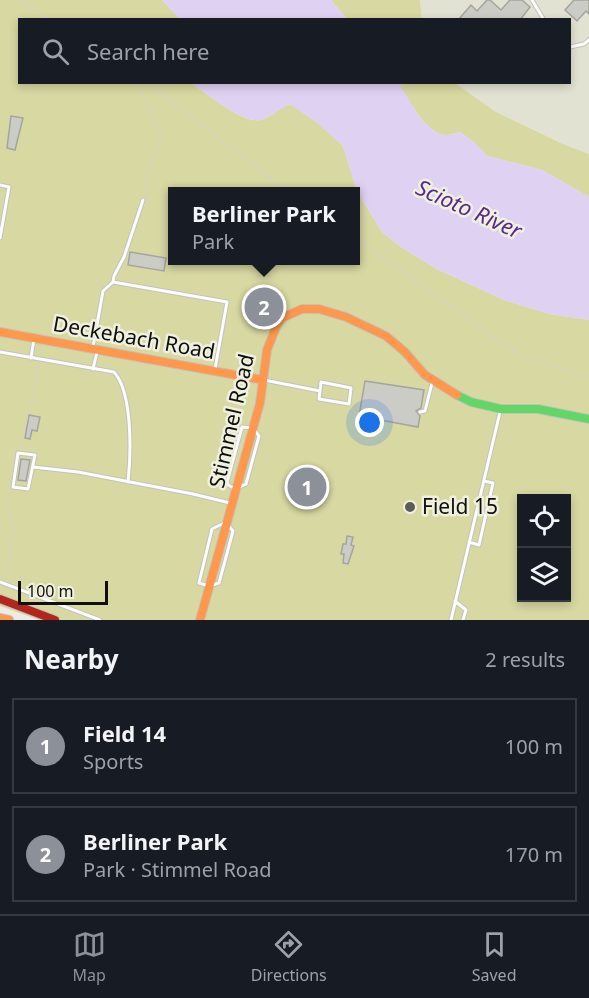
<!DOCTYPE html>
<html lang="en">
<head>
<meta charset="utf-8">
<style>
	:root { --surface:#171b24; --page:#242831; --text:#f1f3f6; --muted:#9ea1a6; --line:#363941; --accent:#8c9099 }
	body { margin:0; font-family:"Noto Sans",sans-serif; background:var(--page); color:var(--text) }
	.controls { position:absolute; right:18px; bottom:18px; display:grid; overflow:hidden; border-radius:0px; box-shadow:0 3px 9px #0003 }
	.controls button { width:54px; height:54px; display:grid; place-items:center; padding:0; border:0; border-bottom:2px solid var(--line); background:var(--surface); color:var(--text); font:30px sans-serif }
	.scale { position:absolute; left:18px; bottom:15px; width:90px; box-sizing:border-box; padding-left:6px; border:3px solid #10100b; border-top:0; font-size:16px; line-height:21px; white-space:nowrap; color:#10100b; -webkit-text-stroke:4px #f0f0e1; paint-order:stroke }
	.you { position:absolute; left:370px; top:423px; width:21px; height:21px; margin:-15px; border:4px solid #fff; border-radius:50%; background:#1a73e8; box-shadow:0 0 0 9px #1a73e833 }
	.badge { display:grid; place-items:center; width:39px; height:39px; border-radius:50%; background:var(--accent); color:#fff; font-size:20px; font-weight:700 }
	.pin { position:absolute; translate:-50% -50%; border:3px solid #fff; box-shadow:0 2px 6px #0006 }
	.popup { position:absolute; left:168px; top:187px; width:192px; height:78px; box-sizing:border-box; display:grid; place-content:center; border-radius:0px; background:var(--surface); filter:drop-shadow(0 2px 4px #0005); font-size:20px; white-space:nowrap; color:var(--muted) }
	.popup b { font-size:22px; color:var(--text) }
	.popup::after { content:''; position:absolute; left:50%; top:100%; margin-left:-12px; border:12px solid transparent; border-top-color:var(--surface) }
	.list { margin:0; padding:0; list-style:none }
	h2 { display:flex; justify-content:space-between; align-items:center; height:78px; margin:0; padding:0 24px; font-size:26px }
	h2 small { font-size:20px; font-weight:400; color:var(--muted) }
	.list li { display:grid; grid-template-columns:39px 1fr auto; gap:18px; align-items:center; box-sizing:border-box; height:96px; margin:0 12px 12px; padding:0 12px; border:2px solid var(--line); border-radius:0px }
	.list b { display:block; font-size:22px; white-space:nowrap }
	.list p { margin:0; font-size:20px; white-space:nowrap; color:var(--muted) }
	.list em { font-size:20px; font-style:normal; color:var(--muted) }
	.icon { flex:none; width:33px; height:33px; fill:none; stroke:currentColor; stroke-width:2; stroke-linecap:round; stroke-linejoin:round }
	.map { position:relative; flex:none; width:589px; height:620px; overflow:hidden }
	.search { position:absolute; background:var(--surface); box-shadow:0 3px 9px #0003; left:18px; right:18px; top:18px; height:66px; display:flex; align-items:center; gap:15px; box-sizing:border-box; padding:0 21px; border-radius:0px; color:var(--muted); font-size:22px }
	.sheet { height:294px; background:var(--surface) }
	nav { display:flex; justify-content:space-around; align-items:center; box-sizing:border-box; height:84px; border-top:2px solid var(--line); background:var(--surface); font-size:16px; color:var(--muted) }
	nav a { display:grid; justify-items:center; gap:3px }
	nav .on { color:var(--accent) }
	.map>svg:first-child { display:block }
</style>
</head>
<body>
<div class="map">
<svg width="589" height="620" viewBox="0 0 589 620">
	<rect width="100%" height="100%" fill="#ecece4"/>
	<path fill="#e2e2d3" d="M420,0H589V154L563,144L496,112L455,83L570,82V20L422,19Z"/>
	<path fill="#d8d8a3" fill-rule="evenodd" d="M0,0H162L180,19L20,20V82L191,83C207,93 242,124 261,120C272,117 280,107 291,104L319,124L343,146L357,191L382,232L401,247L437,269L504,300L550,314L589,320V620H39L0,606ZM172,192H356V260H172ZM522,499H566V598H522Z
		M331,0H420L422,19H347Z
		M398,83H455L496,112L563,144L589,154V197L542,170L487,156L476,144L460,132C455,133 450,135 445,135C426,134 408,98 398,83Z"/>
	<path fill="#dfd1f2" d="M162,0H331L347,19H180Z
		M191,83H398C409,97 425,134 445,135C450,135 455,133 460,132L476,144L487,156L542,170L589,197V320L550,314L504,300L437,269L401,247L382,232L357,191L343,146L319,124L291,105C280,107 272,117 261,120C242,124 207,93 191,83Z"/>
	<path fill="#ccccc6" stroke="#a5a59f" stroke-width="1.5" d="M487,0H490L501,10L510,0H522L530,7L520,20H458L471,5L477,11Z
		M574,0H589V14L586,11L577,21L565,10Z
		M11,116L23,118L15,150L7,148Z
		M130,252L166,258L164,271L128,265Z
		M365,381L424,390L421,408L416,411L420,416L418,427L359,416Z
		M29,415L40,417L37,431L32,430L30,439L25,438Z
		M21,459L30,460L26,481L18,480Z
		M347,536L353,537L351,545L354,546L348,564L343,563L344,554H341L343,544H346Z"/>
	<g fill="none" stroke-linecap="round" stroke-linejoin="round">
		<g stroke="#c3c3bd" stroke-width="5">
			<path id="lane" d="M532,0L544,20
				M570,47L584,44L589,40
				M0,185L9,187L0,238
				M113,282L114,276L124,257L143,200
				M93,347L103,291L113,282L227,302L215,369
				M0,352L114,372C133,393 131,455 128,482
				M31,358L34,339
				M93,369L97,352
				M264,380L320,391L319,399L349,404L351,388L321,382L320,391
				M420,412L425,411L432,383
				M242,427L253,428L259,436L246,484L236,489L228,485L227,482Z
				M18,453L35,455L28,489L13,487Z
				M33,467L78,472L193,494L230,503
				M224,523L212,529L199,583L209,586L219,583L233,531L228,525
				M469,542L479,545L493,483L484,481
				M0,582L100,620
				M455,601L466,610L463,620
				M451,620L500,412"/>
		</g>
		<g stroke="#c3c3bd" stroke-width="10">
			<path id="fast" d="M457,395L471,402L501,409H538L589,419"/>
		</g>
		<g stroke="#c3c3bd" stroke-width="10">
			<path id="slow" d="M0,332L263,380
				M0,618L9,620
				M200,620L260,403L267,350L277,325L282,318L302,309H319L346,317L386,336L405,352L425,375L457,395"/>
		</g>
		<g stroke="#c3c3bd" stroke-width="10">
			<path id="jam" d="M0,599L55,620"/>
		</g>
		<path stroke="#d2d2d0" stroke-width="1.5" stroke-dasharray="3 3" stroke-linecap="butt" d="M20,0L51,20
			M137,82L161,138L146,179L144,197
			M145,82L291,192
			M356,238L520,356L589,377
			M19,449L35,389L38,363
			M5,579L14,528L8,504L11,490"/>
		<use href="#lane" stroke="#fcfcfb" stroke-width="3"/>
		<use href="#fast" stroke="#63d668" stroke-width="8"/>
		<use href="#slow" stroke="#ff974d" stroke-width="8"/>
		<use href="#jam" stroke="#b3261e" stroke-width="8"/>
	</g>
	<circle fill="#5d5d57" stroke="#f0f0e1" stroke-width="2" cx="410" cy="507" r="6"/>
	<g text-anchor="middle" stroke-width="5" stroke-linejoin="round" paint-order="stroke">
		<g font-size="21" fill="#10100b" stroke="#f0f0e1">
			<text transform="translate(134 338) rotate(10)" y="7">Deckebach Road</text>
			<text transform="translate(232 421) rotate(-77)" y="7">Stimmel Road</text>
		</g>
		<g font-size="21" fill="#10100b" stroke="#f0f0e1" text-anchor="start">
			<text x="422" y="514">Field 15</text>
		</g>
		<g font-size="22" font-style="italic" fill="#582988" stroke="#f0f0e1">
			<text transform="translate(469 209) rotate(24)" y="8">Scioto River</text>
		</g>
	</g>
</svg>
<div class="controls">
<button><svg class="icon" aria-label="locate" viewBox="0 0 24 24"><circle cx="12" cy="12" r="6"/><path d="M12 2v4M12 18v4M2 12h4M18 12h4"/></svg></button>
<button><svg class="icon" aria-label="layers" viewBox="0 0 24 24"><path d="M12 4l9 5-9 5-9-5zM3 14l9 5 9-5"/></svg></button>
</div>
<div class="scale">100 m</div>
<div class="you"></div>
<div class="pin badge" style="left:307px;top:487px">1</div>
<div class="pin badge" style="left:264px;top:307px">2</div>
<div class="popup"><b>Berliner Park</b>Park</div>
<div class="search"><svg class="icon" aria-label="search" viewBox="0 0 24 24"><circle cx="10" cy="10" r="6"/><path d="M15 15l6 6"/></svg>Search here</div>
</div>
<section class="sheet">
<h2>Nearby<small>2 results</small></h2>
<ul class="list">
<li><span class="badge">1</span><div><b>Field 14</b><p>Sports</p></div><em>100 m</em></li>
<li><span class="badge">2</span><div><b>Berliner Park</b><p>Park · Stimmel Road</p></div><em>170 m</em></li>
</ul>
</section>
<nav>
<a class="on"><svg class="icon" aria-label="map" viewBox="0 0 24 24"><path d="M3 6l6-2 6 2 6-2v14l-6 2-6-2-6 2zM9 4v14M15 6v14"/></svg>Map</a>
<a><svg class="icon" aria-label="directions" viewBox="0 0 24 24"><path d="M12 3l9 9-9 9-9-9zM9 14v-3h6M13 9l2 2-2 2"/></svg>Directions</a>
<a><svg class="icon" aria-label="saved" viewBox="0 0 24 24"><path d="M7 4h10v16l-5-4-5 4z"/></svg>Saved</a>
</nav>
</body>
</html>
